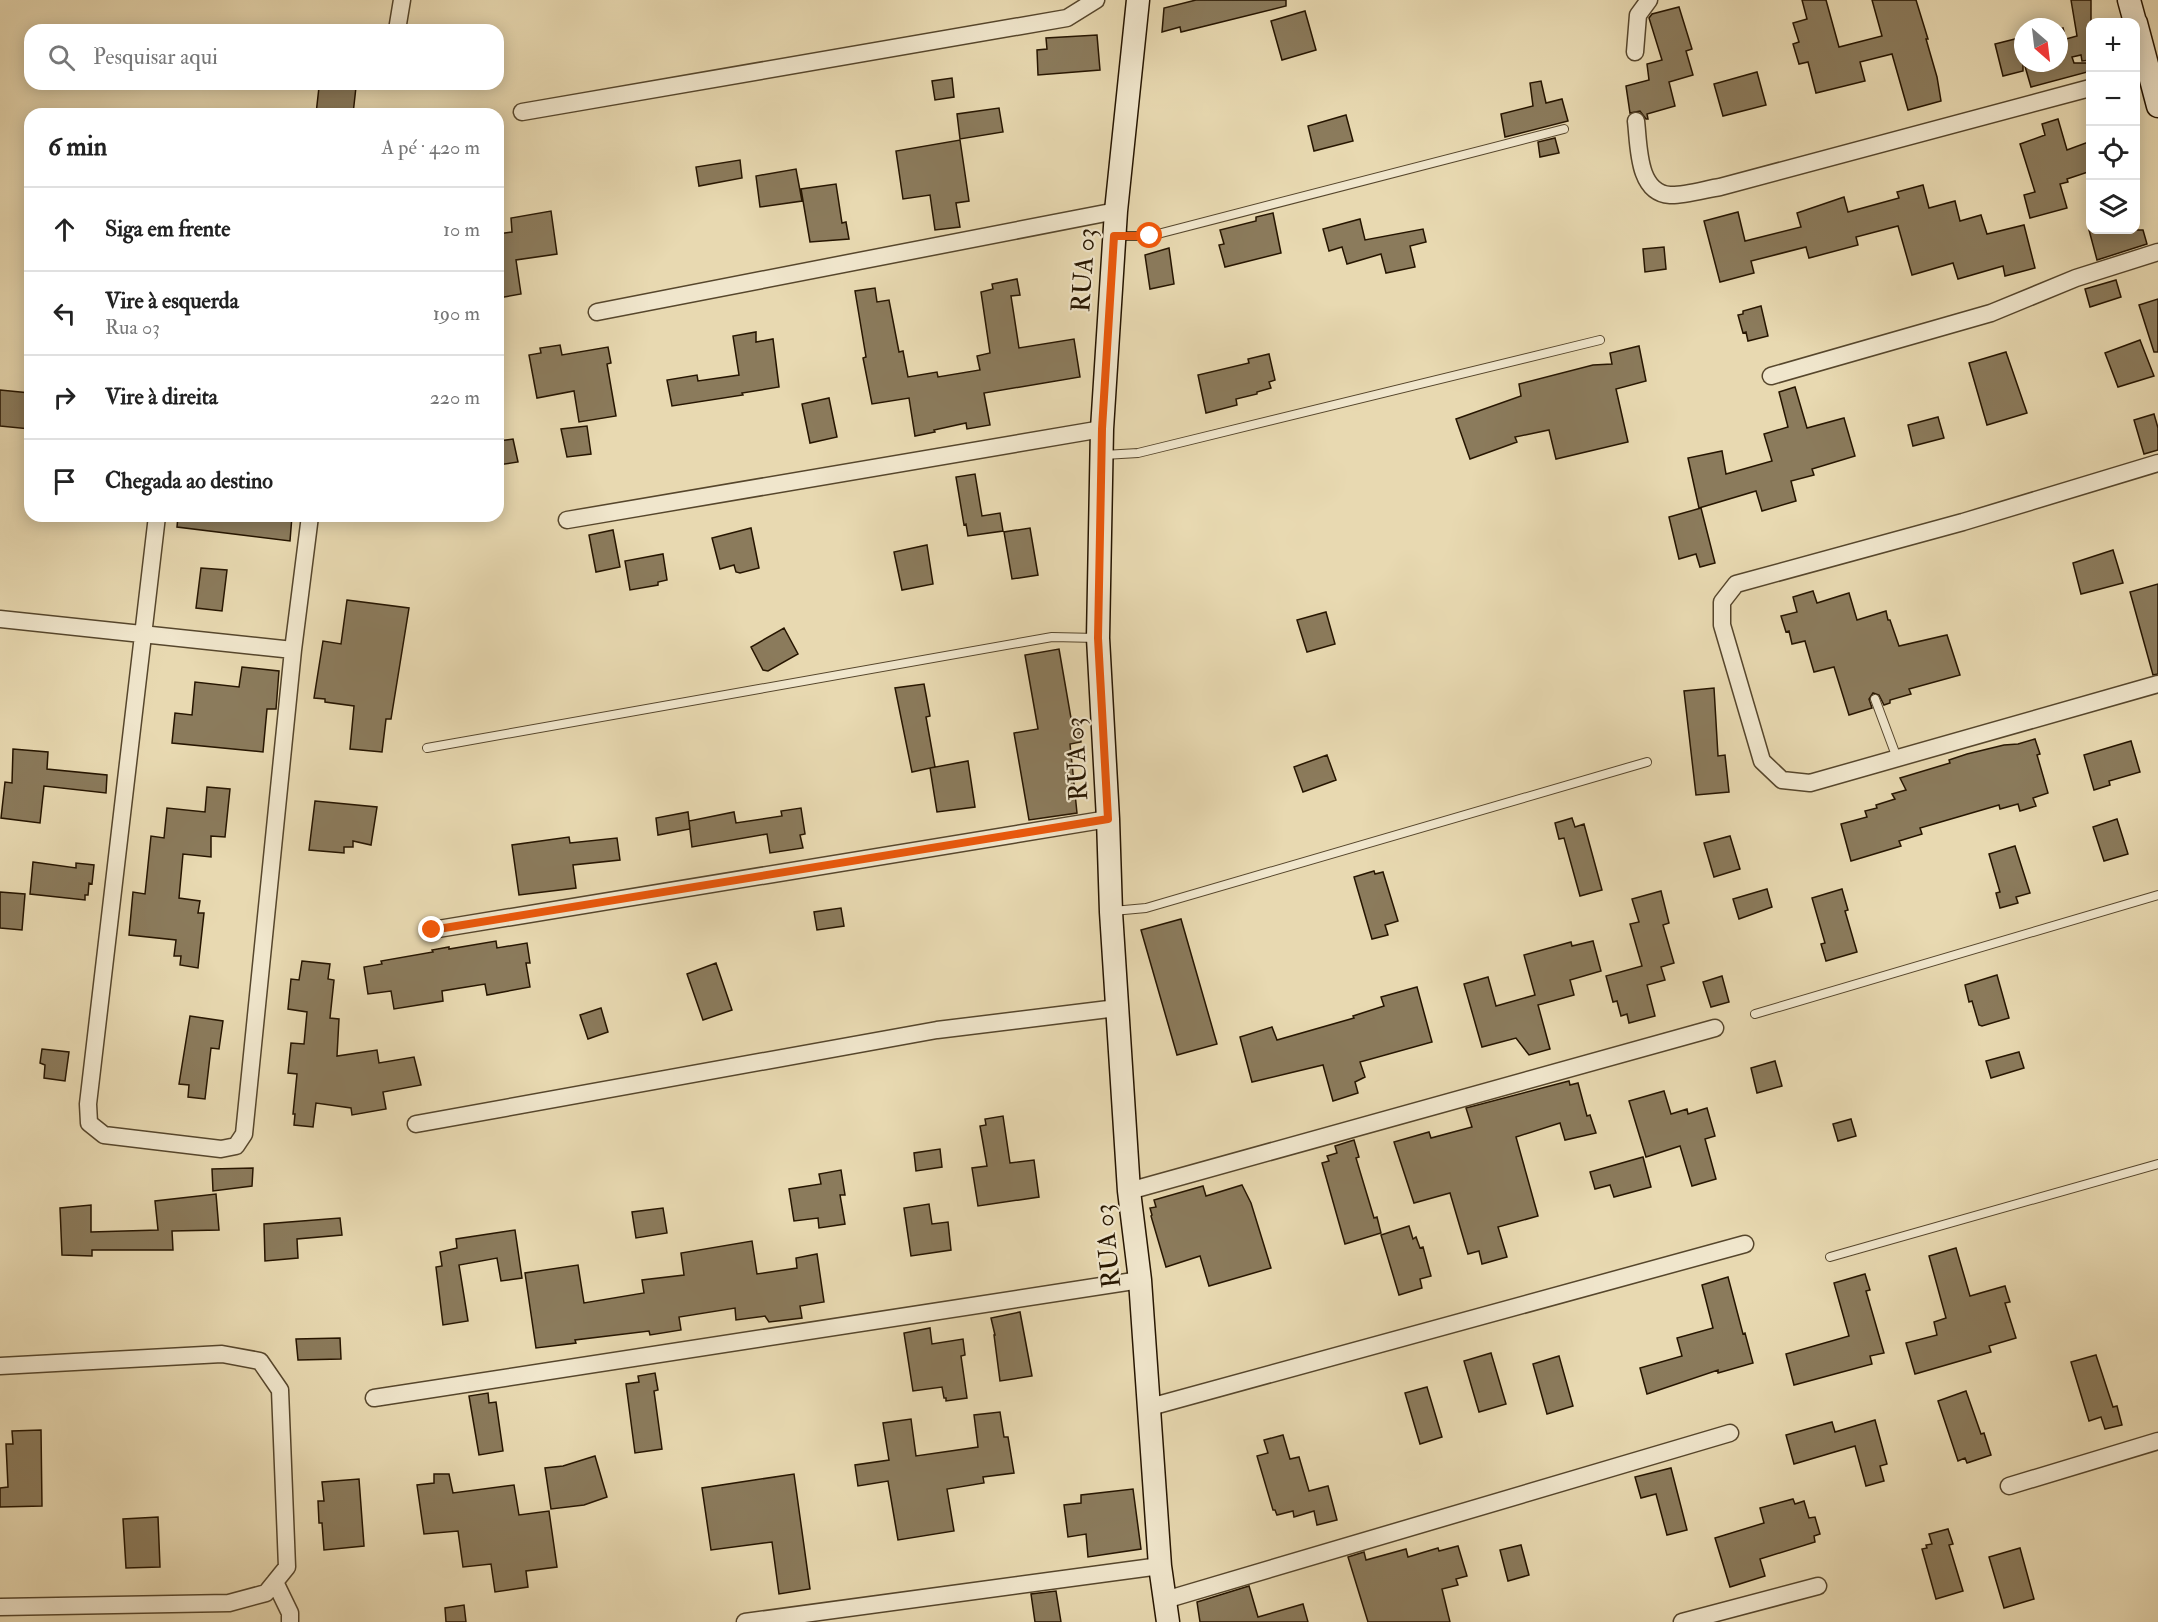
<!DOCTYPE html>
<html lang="pt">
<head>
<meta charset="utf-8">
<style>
	:root { --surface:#fff; --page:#f2f2f2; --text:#222; --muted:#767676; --line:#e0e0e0 }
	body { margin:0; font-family:"IM FELL Double Pica",serif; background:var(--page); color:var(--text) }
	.controls { position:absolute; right:18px; top:18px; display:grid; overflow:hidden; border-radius:12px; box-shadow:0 3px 15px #0003 }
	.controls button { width:54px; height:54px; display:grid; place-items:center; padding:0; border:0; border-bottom:2px solid var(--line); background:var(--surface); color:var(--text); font:30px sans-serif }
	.compass { position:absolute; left:2014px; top:18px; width:54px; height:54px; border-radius:50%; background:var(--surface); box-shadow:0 3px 15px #0003; rotate:152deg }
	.stop { position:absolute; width:18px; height:18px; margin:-14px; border:4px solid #ea580c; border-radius:50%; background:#fff }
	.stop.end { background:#ea580c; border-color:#fff; box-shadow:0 2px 6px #0008 }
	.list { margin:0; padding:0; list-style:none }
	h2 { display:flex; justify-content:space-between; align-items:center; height:78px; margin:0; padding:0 24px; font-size:26px }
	h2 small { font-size:20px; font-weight:400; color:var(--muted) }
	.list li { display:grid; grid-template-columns:39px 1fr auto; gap:18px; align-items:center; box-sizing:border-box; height:84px; padding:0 24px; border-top:2px solid var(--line) }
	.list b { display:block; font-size:22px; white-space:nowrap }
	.list p { margin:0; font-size:20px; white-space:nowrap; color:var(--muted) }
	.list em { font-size:20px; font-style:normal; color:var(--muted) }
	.icon { flex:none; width:33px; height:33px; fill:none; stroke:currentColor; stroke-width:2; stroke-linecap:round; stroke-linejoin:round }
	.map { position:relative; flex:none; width:2158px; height:1622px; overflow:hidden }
	.search { position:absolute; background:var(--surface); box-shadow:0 3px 15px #0003; left:24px; top:24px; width:480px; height:66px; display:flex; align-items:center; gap:15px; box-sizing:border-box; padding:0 21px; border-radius:18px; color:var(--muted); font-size:22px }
	.panel { position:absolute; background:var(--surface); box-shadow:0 3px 15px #0003; left:24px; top:108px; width:480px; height:414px; border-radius:18px }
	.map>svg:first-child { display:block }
</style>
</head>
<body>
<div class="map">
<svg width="2158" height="1622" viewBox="0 0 2158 1622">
	<rect width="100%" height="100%" fill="#e8d9b1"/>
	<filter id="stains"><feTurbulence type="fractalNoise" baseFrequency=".00333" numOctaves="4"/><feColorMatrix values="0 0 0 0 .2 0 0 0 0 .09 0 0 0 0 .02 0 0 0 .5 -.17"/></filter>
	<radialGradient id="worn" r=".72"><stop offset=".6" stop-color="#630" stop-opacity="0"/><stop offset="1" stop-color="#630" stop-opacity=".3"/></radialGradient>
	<path fill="#8b7b5c" stroke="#261500" stroke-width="1.5" d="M1196,0H1286V6L1181,32L1180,27L1162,32L1164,8Z
		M1802,0H1826L1839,47L1882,36L1872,0H1916L1928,39H1926L1937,77L1941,101L1908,110L1892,54L1860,62L1865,81L1816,93L1808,62L1799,64L1793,44L1799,42L1793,23L1807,19Z
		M2071,0H2091V60L2082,61L2081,55L2072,57L2074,63H2091V71L2031,87L2024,63H2059V29L2063,28L2066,39L2077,36Z
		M1679,7L1692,49L1686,51L1693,75L1669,82L1675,106L1647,114L1648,119H1646L1640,111L1630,113L1626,86L1649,80L1647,64L1662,60L1649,18L1652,14Z
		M1305,11L1316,50L1282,60L1271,21Z
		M1097,35L1100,70L1038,75L1037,50L1047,49L1046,38Z
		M2019,38L2023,52V71L2003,76L1995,44Z
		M1757,72L1766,105L1723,116L1714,84Z
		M952,78L954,97L935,100L932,81Z
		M1541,81L1546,103L1562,99L1568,121L1505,137L1501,114L1533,106L1530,83Z
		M325,84L356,87L353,114H316L319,87L325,88Z
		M999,108L1003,132L960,139L957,114Z
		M1346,115L1353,141L1314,151L1308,126Z
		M2058,119L2067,150L2091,141V171L2067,179L2068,182L2060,184L2067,208L2030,218L2024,195L2035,192L2020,144L2045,135L2042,124Z
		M1555,138L1559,153L1540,157L1538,142Z
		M960,140L969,201L956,203L960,227L935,230L930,195L903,199L896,151Z
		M740,160L742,178L699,186L696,167Z
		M796,169L802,201L760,207L756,176Z
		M836,184L842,223L846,222L849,239L810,242L801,189Z
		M1923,185L1929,208L1955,201L1960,221L1981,215L1987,234L2024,225L2035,268L2005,276L2003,266L1958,279L1953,263L1912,275L1898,226L1856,237L1858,245L1809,258L1806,247L1751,261L1754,273L1720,282L1704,221L1738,212L1745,241L1801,227L1797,213L1844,197L1848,212L1899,198L1897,192Z
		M551,211L557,254L516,260L521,294L498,298V234L512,232L511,218Z
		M1273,213L1281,253L1225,267L1219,245L1224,244L1220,230L1256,221V217Z
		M1360,219L1365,240L1423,229L1426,242L1410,246L1415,267L1386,273L1381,254L1347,264L1342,247L1329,251L1323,229Z
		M2089,230H2143L2147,244L2097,260Z
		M1664,247L1666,269L1645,272L1643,249Z
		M1169,248L1174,284L1150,289L1145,255Z
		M1017,279L1020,295L1011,296L1019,348L1074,339L1080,377L984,393L990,425L967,429L966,423L934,430L935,432L915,436L909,398L872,404L863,358L866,357L855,291L875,288L877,302L889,300L899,352L903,351L908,377L937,372L938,377L980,370L977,356L990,353L981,292L993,289L992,284Z
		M2116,280L2121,297L2090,307L2085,289Z
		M2158,299V352H2154L2139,305Z
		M1761,306L1768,336L1748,341L1746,332L1743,333L1738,315L1743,314V311Z
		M756,332V342L773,339L779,387L742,393L743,395L672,406L667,380L697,375L698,381L739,375L733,336Z
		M2140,340L2154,376L2118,387L2105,353Z
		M560,345L562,355L608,347L611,363L607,364L616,416L579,422L574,391L537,398L529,355L541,353L540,348Z
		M1639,346L1646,381L1616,389L1628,442L1556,459L1549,430L1515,437L1517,442L1470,459L1456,419L1521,396L1519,384L1593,365L1612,364L1610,353Z
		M2006,352L2027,413L1987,425L1969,363Z
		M1269,354L1275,380L1269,382L1271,388L1257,392V394L1236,399L1237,405L1206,413L1198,375L1249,363L1248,359Z
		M1795,387L1807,428L1844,418L1855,456L1812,469L1814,475L1791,481L1796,501L1762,511L1756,491L1699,508L1688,458L1722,451L1726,474L1772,461L1764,434L1788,427L1779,392Z
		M0,390L30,393V429L0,426Z
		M829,398L837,437L810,443L802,404Z
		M2154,414L2158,428V450L2144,454L2134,420Z
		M1938,417L1944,438L1913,446L1908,425Z
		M587,426L591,454L567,457L561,429Z
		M513,439L518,462L498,465V441Z
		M975,474L982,516L1000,513L1003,531L968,536L966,524L964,525L956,477Z
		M1701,508L1715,563L1700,567L1696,554L1679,559L1669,517Z
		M178,516H292L290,541L177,527Z
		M751,528L759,568L740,573L736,572L734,565L720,569L712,538Z
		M1030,528L1038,575L1012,579L1004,532Z
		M613,530L620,567L596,572L589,535Z
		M927,545L933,584L902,590L894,552Z
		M2113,550L2123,583L2081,594L2073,563Z
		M663,554L667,580L658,582V585L630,590L625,561Z
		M201,568L227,570L222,611L196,608Z
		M2158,584V674L2153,675L2130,592Z
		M1813,591L1817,603L1849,593L1857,620L1886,611L1888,620H1890L1899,646L1947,635L1960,675L1909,689L1911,694L1890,700V703L1884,705L1879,695L1873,693L1869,699L1872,708L1849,715L1834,667L1814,672L1805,641L1792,644L1789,631L1786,632L1781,616L1797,612L1793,597Z
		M347,600L409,608L391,719H386L382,752L350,749L354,706L325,702V699L314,698L323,641L341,644Z
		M1326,612L1335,644L1307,652L1297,620Z
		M784,628L798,654L768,671L763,670L751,647Z
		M1059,649L1072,724L1078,723L1081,742L1070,744L1077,813L1029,820L1014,733L1038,729L1025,655Z
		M242,667L279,671L276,709H267L263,752L172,743L175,713L192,715L195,682L239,687Z
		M924,684L930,716L926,717L935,767L912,772L895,688Z
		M1714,688L1718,756L1725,755L1729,792L1696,795L1684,691Z
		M2035,739L2040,754L2037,755L2048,793L2033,798L2036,806L2020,811L2018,804L2000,809L1999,805L1920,828L1922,834L1899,841L1901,846L1851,861L1841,824L1867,817L1865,811L1877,808L1876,805L1895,799L1892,794L1906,790L1900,778L1950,763L1949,760L1967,754L2004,745L2018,744Z
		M2131,741L2140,772L2109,781L2110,785L2094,790L2084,755Z
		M13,749L48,752L47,769L107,775L106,793L44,786L40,823L1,818L5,782L12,783Z
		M1327,755L1336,780L1303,792L1294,767Z
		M968,761L975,807L937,812L930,768Z
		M207,787L230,789L225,837L211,836V857L183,854L179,898L200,901L198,913H204L198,968L180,965L181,956H174L176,940L129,935L133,892L145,894L151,836L164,838L167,808L205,812Z
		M315,801L377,807L371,845L353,841V847H344V853L309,850Z
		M801,808L805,834L800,835L803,848L770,853L767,834L692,847L689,821L734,812L736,823L782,816L781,811Z
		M688,812L690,829L658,835L656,818Z
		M1572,818L1575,827L1584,824L1602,890L1580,896L1564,838L1559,839L1555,823Z
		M2117,819L2128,854L2104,861L2093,827Z
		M1730,836L1740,869L1714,877L1704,843Z
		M569,837L570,843L617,838L620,860L573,865L576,888L519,895L512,845Z
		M2015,846L2030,893L2016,897L2018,903L2000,908L1996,893L2000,892L1989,854Z
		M33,862L76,868V863L94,865L92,884L89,883L88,895H85V900L30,894Z
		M1374,871L1375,874L1383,872L1398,921L1385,925L1388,935L1372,939L1354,877Z
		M1767,889L1772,907L1739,919L1733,899Z
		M1842,889L1848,910L1845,911L1857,952L1826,961L1821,944L1825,943L1812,898Z
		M1661,891L1669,923L1663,925L1674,963L1661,967L1665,980L1647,985L1655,1016L1629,1023L1627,1014L1621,1016L1617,1001L1613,1002L1606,976L1642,966L1630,924L1639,922L1632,899Z
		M0,892L25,894L22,930L0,928Z
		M841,908L844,926L817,930L814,912Z
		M1181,919L1217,1044L1177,1055L1141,930Z
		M496,941L497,948L527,943L530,963H526L530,987L487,995L485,984L442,991L443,1001L394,1009L391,991L368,994L364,967L382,964L381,961L433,952L432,950L449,947V949Z
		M1593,941L1601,971L1570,980L1574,995L1538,1005L1550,1049L1529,1055L1516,1038L1482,1047L1464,984L1488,977L1496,1006L1535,995L1524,955L1571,942L1572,946Z
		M302,961L330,964L328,979L334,980L330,1018L339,1019L337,1056L377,1050L379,1063L414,1057L421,1085L383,1092L386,1109L352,1115L351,1108L316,1103L313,1127L294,1125L295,1114H293L297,1074L288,1073L291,1043L304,1044L307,1012L288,1009L291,979L299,980Z
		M716,963L732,1010L703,1020L687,974Z
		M1997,975L2009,1018L1982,1026L1979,1025L1972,1001L1969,1002L1965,985Z
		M1722,976L1729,1002L1711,1007L1703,982Z
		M1417,987L1432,1042L1360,1062L1365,1077L1355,1082L1358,1093L1333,1101L1323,1065L1252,1082L1240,1037L1272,1027L1277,1040L1354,1018L1353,1016L1384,1006L1381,997Z
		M601,1008L608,1032L588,1039L580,1015Z
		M190,1016L223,1021L219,1049L211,1048L205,1099L188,1097L189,1085L179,1084Z
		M42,1049L69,1052L65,1081L44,1078L45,1065L40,1063Z
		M2019,1052L2024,1068L1991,1078L1986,1061Z
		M1775,1061L1782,1086L1757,1093L1751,1068Z
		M1569,1081L1570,1085L1578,1083L1587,1116L1590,1115L1596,1133L1565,1140L1560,1123L1516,1137L1538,1216L1498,1227L1507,1257L1482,1264L1479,1251L1468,1254L1450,1193L1414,1203L1394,1142L1429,1132L1431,1138L1472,1127L1466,1108Z
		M1664,1091L1671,1114L1687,1109L1688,1114L1707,1108L1715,1136L1705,1139L1716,1179L1692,1186L1680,1146L1646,1157L1629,1101Z
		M1003,1116L1010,1163L1034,1160L1039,1197L978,1206L972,1168L987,1166L980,1126L986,1125L985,1119Z
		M1851,1119L1856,1136L1838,1141L1833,1124Z
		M1354,1140L1359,1157L1356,1158L1374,1218L1377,1217L1381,1233L1345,1244L1322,1163L1329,1161L1327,1156L1337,1153L1335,1146Z
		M940,1149L942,1167L916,1171L914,1153Z
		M1643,1157L1651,1187L1614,1197L1610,1185L1595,1189L1590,1172Z
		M253,1168L252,1186L213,1191L212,1169Z
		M841,1170L845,1195H840L845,1224L819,1228L818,1218L794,1221L789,1189L821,1184L819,1174Z
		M1242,1185L1251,1203L1271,1268L1209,1286L1200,1256L1166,1267L1151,1216L1152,1215L1150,1208L1156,1207L1154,1200L1203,1186L1206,1196Z
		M216,1194L219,1230L172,1231L173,1250H92V1256L62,1255L60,1208L91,1205V1232L158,1230L155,1201Z
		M929,1204L932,1224L948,1222L951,1250L911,1256L904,1208Z
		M663,1208L667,1233L636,1238L632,1212Z
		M340,1218L342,1235L297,1239L298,1258L265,1261L264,1224Z
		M1409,1226L1413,1239L1416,1237L1420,1248L1423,1247L1431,1276L1420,1279L1422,1288L1399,1295L1381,1235Z
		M515,1230L522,1278L501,1281L497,1258L459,1265L468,1321L443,1325L436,1267L442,1266L440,1252L457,1248L456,1239Z
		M752,1241L757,1274L797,1268L796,1258L817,1254L824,1302L800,1306L802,1318L769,1322L765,1316L736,1320L735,1308L679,1317L681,1330L650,1335L649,1331L575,1340L576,1343L536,1348L525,1273L578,1265L584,1303L644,1293L642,1280L684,1275L681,1253Z
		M1956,1248L1970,1296L2005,1286L2010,1302L2005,1303L2016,1338L1989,1346L1991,1352L1915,1374L1906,1343L1937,1335L1934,1322L1946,1318L1929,1256Z
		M1865,1274L1870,1290L1866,1291L1884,1353L1870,1356L1872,1364L1794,1385L1786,1354L1849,1336L1834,1283Z
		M1728,1277L1743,1334L1745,1333L1753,1363L1718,1373V1370L1647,1394L1640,1368L1682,1356L1677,1338L1713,1328L1702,1285Z
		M1020,1312L1032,1376L1000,1381L994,1335H995L991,1318Z
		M930,1328L932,1344L963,1339L965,1355L961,1356L967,1398L946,1401V1398H944L942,1387L913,1391L904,1333Z
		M340,1338L341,1359L298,1360L296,1339Z
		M1491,1353L1506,1404L1479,1412L1464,1361Z
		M2096,1355L2113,1407L2117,1406L2122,1425L2105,1429L2101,1417L2089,1421L2071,1362Z
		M1559,1356L1573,1406L1547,1414L1533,1364Z
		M655,1373L658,1390L654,1391L662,1449L635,1453L626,1384L639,1382L638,1376Z
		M1427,1387L1442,1437L1420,1444L1405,1393Z
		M1966,1391L1981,1434L1984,1433L1991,1455L1967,1463L1965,1458L1958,1461L1938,1401Z
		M488,1393L489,1403L496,1402L503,1451L479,1455L469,1396Z
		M1000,1412L1004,1437H1008L1014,1473L983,1477L984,1483L947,1489L954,1531L898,1540L888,1481L858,1486L855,1465L889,1460L883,1423L911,1419L916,1456L978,1447L974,1415Z
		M1875,1420L1887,1464L1880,1466L1884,1481L1866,1486L1855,1446L1794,1464L1786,1435L1832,1422L1835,1432Z
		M41,1430L42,1506L0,1507V1488L8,1487L6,1444H13L12,1431Z
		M1283,1435L1290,1459L1299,1457L1309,1491L1328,1486L1337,1520L1317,1525L1314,1511L1294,1517L1293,1511L1277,1515L1275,1510H1273L1257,1456L1268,1453L1264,1440Z
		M595,1456L607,1497L584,1505L551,1509L545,1468L563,1466Z
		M1671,1468L1687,1530L1667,1535L1656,1494L1641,1498L1635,1477Z
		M434,1474H449L453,1493L514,1485L519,1515L549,1511L557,1567L526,1571L528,1587L495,1592L491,1564L463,1567L458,1531L424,1534L417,1485L434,1483Z
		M794,1474L810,1589L779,1594L772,1542L711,1550L702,1488Z
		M359,1479L364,1546L324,1550L322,1523H319L318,1501H324L322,1482Z
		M1133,1489L1141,1549L1088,1557L1086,1534L1068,1537L1064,1505L1081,1503V1495Z
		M1793,1499L1795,1504L1804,1501L1809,1518L1815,1517L1820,1534L1814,1536L1815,1542L1760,1559L1765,1576L1730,1587L1715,1538L1764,1523L1760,1508Z
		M158,1517L160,1567L126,1568L123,1519Z
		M1948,1529L1953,1544L1949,1545L1963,1591L1936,1599L1922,1549L1927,1548L1926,1545L1932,1544L1929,1534Z
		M1521,1545L1529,1575L1508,1581L1500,1550Z
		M1458,1546L1467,1576L1456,1579L1458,1585L1442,1589L1450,1622H1368L1348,1557L1364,1552L1366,1560L1406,1549L1408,1557L1438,1548L1439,1551Z
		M2020,1548L2034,1599L2004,1608L1989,1557Z
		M1249,1586L1258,1617L1303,1604L1308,1622H1200L1197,1602Z
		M1056,1591L1061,1622H1035L1031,1594Z
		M464,1605L466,1622H446L445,1608Z"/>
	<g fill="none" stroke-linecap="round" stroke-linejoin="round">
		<g stroke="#56462c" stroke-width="10">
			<path id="lane" d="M1116,236H1150L1564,129
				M1104,455L1138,453L1600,340
				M1875,699L1897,758
				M427,748L1052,637L1097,638
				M1113,911L1146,908L1647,762
				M1755,1014L2158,895
				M1830,1257L2158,1164"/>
		</g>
		<g stroke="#56462c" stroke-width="19">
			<path id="street" d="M397,30L402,0
				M1635,52L1638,15L1649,0
				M522,112L1067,18L1096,0
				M1636,121C1639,145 1637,193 1670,195C1682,196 1707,189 1720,187L2090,88
				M597,312L1116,211
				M1771,376L1991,313L2076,278L2158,252
				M2158,463L1963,522L1736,584L1722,602V625L1762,761L1782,780L1810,783L2158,684
				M157,516L88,1104L89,1123L104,1135L221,1149L236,1146L244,1134L293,650L310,516
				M567,520L1102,429
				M0,619L293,650
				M432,930L1108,819
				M416,1124L937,1030L1117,1008
				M1129,1191L1715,1028
				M0,1366L222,1354L260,1361L280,1390L287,1567L266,1593L229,1603L0,1607
				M374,1398L1140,1280
				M1150,1407L1745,1244
				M2009,1486L2158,1441
				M275,1582L290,1613V1622
				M1165,1600L1730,1433
				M745,1622L1160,1566
				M1682,1622L1818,1586"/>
		</g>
		<g stroke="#261500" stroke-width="25">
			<path id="secondary" d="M1138,0L1116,211L1102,429L1098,638L1108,819L1111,912L1129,1191L1140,1280L1160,1566L1168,1622
				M2129,0L2135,22
				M2136,23L2158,106"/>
		</g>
		<use href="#lane" stroke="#f0e6cc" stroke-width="8"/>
		<use href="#street" stroke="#f0e6cc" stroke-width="16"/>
		<use href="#secondary" stroke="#f0e6cc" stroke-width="22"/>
	</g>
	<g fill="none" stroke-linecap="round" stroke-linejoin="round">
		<path stroke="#ea580c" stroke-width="8" d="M432,930L1108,819L1098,638L1102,429L1114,236H1150"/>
	</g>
	<g text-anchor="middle" stroke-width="4.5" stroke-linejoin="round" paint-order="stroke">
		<g font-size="26" fill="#261500" stroke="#f0e6cc">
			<text transform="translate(1083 270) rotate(-86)" y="9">RUA 03</text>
			<text transform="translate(1076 759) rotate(-93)" y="9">RUA 03</text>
			<text transform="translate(1107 1246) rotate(-96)" y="9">RUA 03</text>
		</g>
	</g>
	<rect width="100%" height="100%" filter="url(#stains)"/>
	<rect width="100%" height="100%" fill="url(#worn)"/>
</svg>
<div class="controls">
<button>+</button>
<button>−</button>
<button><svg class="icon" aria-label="locate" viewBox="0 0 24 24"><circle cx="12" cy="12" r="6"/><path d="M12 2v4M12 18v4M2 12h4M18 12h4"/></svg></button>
<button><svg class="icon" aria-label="layers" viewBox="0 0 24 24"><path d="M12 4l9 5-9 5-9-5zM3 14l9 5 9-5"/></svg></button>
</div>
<svg class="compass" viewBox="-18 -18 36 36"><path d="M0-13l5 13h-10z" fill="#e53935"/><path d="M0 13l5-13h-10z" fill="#767676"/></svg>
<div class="stop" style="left:1150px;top:236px"></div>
<div class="stop end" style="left:432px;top:930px"></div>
<div class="search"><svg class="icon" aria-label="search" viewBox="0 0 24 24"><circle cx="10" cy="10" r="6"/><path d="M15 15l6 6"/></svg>Pesquisar aqui</div>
<section class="panel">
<h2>6 min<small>A pé · 420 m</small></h2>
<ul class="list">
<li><svg class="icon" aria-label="ahead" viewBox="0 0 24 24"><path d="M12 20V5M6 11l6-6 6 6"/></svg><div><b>Siga em frente</b></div><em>10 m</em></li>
<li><svg class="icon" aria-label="left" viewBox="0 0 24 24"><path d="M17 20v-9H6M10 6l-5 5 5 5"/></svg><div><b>Vire à esquerda</b><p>Rua 03</p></div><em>190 m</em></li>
<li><svg class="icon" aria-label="right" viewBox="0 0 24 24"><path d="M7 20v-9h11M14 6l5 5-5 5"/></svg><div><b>Vire à direita</b></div><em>220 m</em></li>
<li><svg class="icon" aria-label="arrive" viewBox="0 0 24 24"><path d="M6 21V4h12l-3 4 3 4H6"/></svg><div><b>Chegada ao destino</b></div></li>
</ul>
</section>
</div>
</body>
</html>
